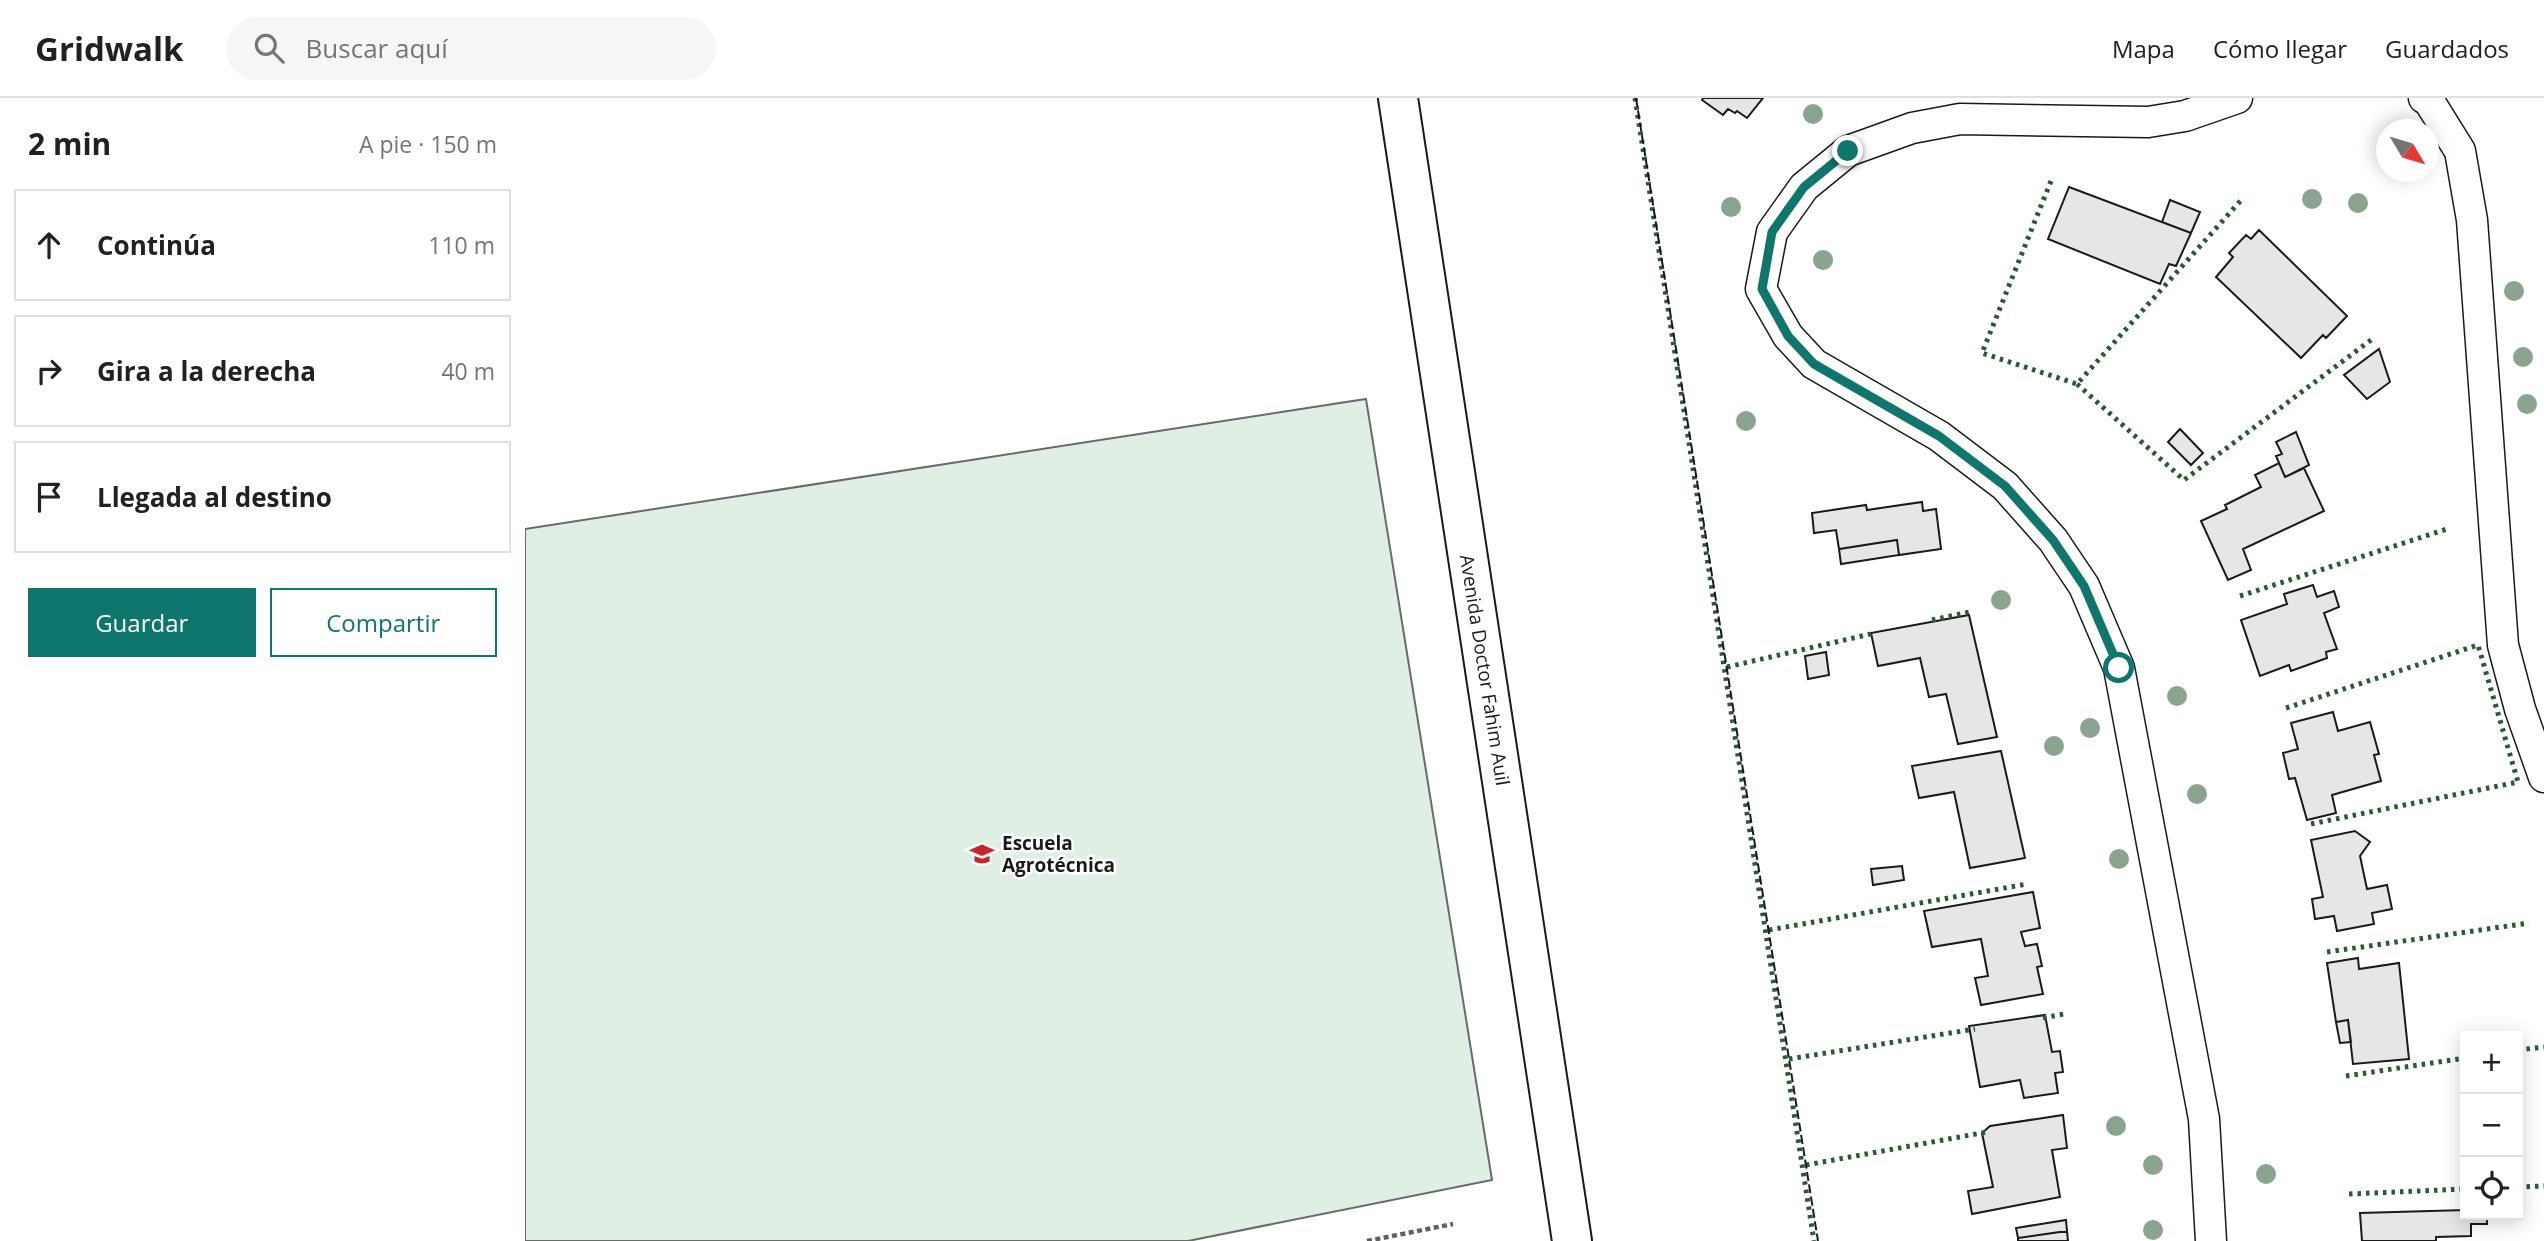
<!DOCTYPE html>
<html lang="es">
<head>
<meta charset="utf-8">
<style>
	:root { --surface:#fff; --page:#f6f6f6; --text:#202124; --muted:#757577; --line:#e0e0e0; --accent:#0f766e }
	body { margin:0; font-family:"Open Sans",sans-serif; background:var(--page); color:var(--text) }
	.controls { position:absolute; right:21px; bottom:21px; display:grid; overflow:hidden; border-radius:0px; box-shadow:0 4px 18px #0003 }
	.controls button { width:63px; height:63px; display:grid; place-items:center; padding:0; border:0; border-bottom:2px solid var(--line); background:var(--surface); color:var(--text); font:35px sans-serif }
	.compass { position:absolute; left:1851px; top:21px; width:63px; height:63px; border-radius:50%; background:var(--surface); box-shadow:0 4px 18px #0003; rotate:128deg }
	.stop { position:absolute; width:21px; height:21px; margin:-16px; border:5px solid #0f766e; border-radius:50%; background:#fff }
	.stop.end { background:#0f766e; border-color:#fff; box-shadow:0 2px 7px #0008 }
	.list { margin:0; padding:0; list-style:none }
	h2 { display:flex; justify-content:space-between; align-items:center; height:91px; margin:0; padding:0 28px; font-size:30px }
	h2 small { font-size:23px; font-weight:400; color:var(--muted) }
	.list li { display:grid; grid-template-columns:46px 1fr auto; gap:21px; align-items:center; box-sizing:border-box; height:112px; margin:0 14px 14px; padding:0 14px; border:2px solid var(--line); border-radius:0px }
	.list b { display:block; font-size:26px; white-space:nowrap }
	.list em { font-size:23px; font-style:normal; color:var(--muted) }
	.actions { display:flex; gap:14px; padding:21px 28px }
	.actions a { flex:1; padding:16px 0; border:2px solid var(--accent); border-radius:0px; text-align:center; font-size:24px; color:var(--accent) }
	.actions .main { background:var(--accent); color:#fff }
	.icon { flex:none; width:38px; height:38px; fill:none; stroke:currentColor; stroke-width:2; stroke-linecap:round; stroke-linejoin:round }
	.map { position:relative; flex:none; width:2019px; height:1143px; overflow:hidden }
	header { display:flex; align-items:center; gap:42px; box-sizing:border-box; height:98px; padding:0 35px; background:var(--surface); border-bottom:2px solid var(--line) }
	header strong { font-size:33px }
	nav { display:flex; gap:38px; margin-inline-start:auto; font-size:24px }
	.search { width:490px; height:63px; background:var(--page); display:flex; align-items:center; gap:18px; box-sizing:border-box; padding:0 24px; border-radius:38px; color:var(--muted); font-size:26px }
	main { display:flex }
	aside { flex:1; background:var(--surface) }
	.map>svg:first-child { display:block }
</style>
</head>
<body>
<header>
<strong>Gridwalk</strong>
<div class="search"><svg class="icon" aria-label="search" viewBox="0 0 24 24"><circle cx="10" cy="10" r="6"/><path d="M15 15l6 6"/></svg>Buscar aquí</div>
<nav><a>Mapa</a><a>Cómo llegar</a><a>Guardados</a></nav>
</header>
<main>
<aside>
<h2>2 min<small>A pie · 150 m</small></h2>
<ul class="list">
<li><svg class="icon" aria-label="ahead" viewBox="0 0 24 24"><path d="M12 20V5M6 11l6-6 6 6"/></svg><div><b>Continúa</b></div><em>110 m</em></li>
<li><svg class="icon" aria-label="right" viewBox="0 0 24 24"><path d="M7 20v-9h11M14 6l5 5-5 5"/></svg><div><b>Gira a la derecha</b></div><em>40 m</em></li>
<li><svg class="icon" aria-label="arrive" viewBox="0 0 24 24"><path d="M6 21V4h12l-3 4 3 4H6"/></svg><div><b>Llegada al destino</b></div></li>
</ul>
<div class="actions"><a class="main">Guardar</a><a>Compartir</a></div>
</aside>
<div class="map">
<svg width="2019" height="1143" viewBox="0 0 2019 1143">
	<rect width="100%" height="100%" fill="#fff"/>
	<path fill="#e0efe3" stroke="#6a6a6a" stroke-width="2" d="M841,301L967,1082L663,1143H0V431Z"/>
	<path fill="#e6e6e6" stroke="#1a1a1a" stroke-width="2" d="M1178,0H1238L1222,20L1212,13L1210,15L1203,11L1198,17L1177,2Z
		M1544,89L1666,135L1651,168L1644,166L1635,186L1523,141Z
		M1645,102L1675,114L1666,135L1637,124Z
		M1734,132L1822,218L1801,240L1798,237L1776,260L1691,179L1708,159L1704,155L1721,137L1726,141Z
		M1854,251L1865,284L1842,301L1819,277Z
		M1655,331L1678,355L1666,367L1643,344Z
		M1771,334L1784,367L1760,379L1751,358L1757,356L1751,344Z
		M1754,365L1760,379L1779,370L1799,413L1718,451L1726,472L1703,482L1676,423L1702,411L1700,407L1736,389L1730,377Z
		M1397,404L1398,413L1411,411L1416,451L1374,457L1372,442L1314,451L1311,432L1289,435L1287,415L1341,407L1342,412Z
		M1372,442L1374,457L1316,466L1314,451Z
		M1788,487L1792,499L1809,493L1814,509L1799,515L1812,551L1801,554L1802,560L1766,573L1764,567L1735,578L1716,522L1762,506L1759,496Z
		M1444,517L1472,639L1433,646L1421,596L1404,599L1395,560L1353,568L1346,535Z
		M1301,554L1304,577L1283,581L1280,558Z
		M1808,614L1813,633L1845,624L1854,656L1849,657L1856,683L1807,697L1811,715L1782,722L1770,680L1764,681L1758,655L1773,651L1766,625Z
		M1476,653L1500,760L1445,770L1429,694L1394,700L1387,668Z
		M1830,733L1845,744L1835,758L1842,791L1862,787L1867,811L1847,815L1849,826L1812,833L1809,818L1790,821L1787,801L1798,799L1786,742Z
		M1377,768L1379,782L1348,787L1346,771Z
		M1508,794L1515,830L1496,834L1500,848L1512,846L1517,868L1512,869L1518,896L1456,907L1450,880L1463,878L1456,841L1407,849L1399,813Z
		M1833,860L1834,871L1874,865L1884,961L1828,966L1823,922L1811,924L1802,865Z
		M1520,917L1527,954L1535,953L1538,974L1530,975L1533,995L1499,1000L1495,982L1455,989L1444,928Z
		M1823,922L1826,944L1815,945L1811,924Z
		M1538,1017L1542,1050L1527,1052L1535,1099L1447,1116L1443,1093L1468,1089L1457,1035L1465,1028Z
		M1940,1112V1117H1962V1126H1946V1138L1911,1139V1143H1837L1835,1115Z
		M1541,1122L1542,1133L1493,1140L1491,1130Z
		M1542,1133L1543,1143H1493V1140Z"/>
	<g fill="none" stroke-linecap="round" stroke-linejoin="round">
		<g stroke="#1a1a1a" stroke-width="33">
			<path id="minor" d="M1899,0L1904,3L1935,53L1947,122L1978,547L1995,611L2019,679
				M1686,1143L1679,1021L1594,570L1559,488L1528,442L1480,388L1414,338L1289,266L1263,238L1236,191L1247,134L1279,89L1323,53L1387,30L1435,21L1623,24L1660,18L1712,0"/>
		</g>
		<g stroke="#1a1a1a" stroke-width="42">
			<path id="trunk" d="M873,0L1047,1143"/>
		</g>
		<path stroke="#5f5f5f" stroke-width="4.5" stroke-dasharray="5 3.5" stroke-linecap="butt" d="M842,1143L928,1126"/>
		<use href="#minor" stroke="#fff" stroke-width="30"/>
		<use href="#trunk" stroke="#fff" stroke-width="38"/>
		<path stroke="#2b5a34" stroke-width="5" stroke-dasharray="3.5 5" stroke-linecap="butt" d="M1110,0L1289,1143
			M1526,83L1457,255L1552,286L1718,100
			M1552,286L1659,382L1850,239
			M1715,498L1922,431
			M1407,522L1445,514
			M1202,569L1350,535
			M1761,610L1953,547L1993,684L1781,727
			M1244,832L1502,786
			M1802,854L2004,825
			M1518,920L1539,916
			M1993,952L2019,949
			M1264,961L1450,931
			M1821,978L1940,960
			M1281,1067L1462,1034
			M1993,1089L2019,1088
			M1824,1096L1940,1091"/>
		<path stroke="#1a1a1a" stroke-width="2" stroke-dasharray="9 3.5" stroke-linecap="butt" d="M1111,0L1293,1143"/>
	</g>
	<g fill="#8aa48f">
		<circle cx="1288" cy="16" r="10"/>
		<circle cx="1787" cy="101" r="10"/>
		<circle cx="1833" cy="105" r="10"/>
		<circle cx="1206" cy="109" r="10"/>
		<circle cx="1298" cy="162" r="10"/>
		<circle cx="1989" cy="193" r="10"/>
		<circle cx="1998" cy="259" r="10"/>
		<circle cx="2002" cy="306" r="10"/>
		<circle cx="1221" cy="323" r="10"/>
		<circle cx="1476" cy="502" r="10"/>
		<circle cx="1652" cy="598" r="10"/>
		<circle cx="1565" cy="630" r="10"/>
		<circle cx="1529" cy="648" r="10"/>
		<circle cx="1672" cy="696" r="10"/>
		<circle cx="1594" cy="761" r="10"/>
		<circle cx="1591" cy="1028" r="10"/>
		<circle cx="1628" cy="1067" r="10"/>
		<circle cx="1741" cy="1076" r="10"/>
		<circle cx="1628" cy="1132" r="10"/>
	</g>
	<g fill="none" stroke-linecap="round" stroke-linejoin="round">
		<path stroke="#0f766e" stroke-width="9" d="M1323,53L1279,89L1247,134L1237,191L1263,238L1289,266L1414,338L1480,388L1528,442L1559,488L1594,570"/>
	</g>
	<defs>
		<g id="school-bare" transform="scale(1.89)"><path d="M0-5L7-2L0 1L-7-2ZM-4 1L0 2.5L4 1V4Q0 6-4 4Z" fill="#c62828" stroke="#fff" stroke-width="2.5" paint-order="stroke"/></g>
	</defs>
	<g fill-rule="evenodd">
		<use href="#school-bare" x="457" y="756"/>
	</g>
	<g text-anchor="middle" stroke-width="5" stroke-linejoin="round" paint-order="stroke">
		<g font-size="19" fill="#1a1a1a" stroke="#fff">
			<text transform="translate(960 572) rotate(81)" y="7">Avenida Doctor Fahim Auil</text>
		</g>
		<g font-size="19" font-weight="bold" fill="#1a1a1a" stroke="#fff" text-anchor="start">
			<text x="477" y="752">Escuela<tspan x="477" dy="22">Agrotécnica</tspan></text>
		</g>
	</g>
</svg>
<div class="controls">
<button>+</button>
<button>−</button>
<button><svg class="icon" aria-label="locate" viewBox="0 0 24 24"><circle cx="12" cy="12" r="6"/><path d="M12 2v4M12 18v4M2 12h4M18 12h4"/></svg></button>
</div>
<svg class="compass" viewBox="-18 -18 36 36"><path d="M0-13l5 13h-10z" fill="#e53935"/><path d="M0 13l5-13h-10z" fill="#757577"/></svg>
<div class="stop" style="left:1594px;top:570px"></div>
<div class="stop end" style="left:1323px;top:53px"></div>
</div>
</main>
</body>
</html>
